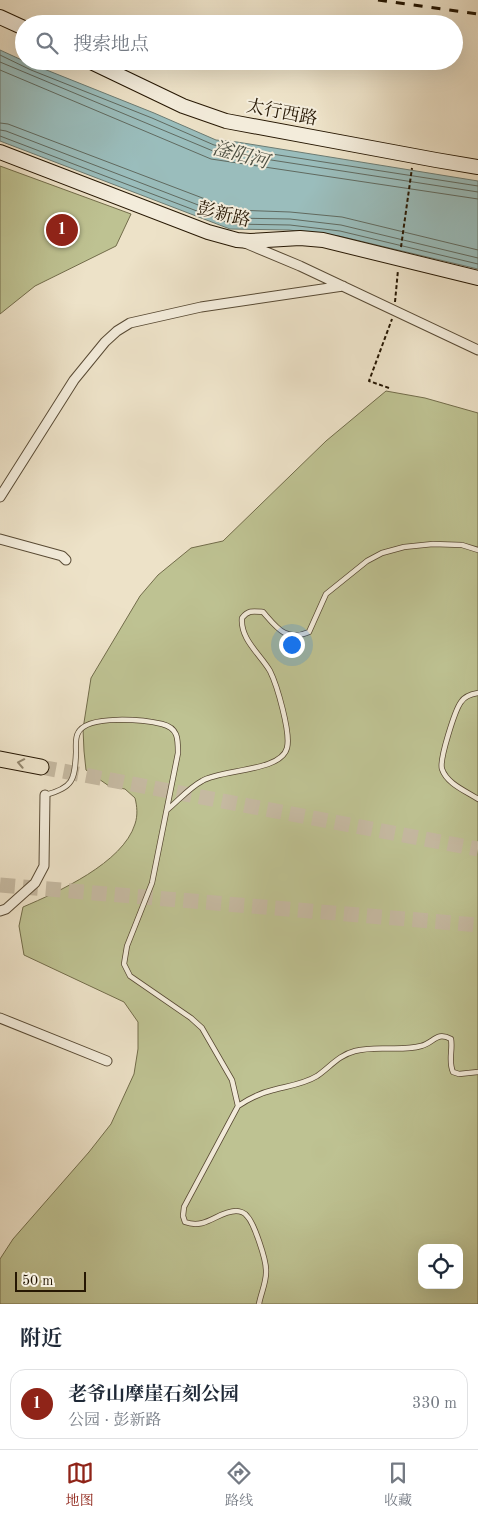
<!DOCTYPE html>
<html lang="zh">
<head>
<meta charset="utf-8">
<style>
	:root { --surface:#fff; --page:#f6f6f7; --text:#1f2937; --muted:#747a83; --line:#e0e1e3; --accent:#8f2418 }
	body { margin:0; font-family:"Old Standard TT","Noto Serif SC",serif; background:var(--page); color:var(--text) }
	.controls { position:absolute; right:15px; bottom:15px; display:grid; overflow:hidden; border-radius:10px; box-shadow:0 5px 20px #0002 }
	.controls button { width:45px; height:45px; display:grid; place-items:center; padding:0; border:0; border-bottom:1px solid var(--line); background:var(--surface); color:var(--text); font:25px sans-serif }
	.scale { position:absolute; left:15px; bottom:12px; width:71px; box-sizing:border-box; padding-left:5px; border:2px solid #261703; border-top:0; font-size:14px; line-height:18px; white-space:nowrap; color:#261703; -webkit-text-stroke:4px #f3ecdb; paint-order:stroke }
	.you { position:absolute; left:291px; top:644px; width:18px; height:18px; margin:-12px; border:4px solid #fff; border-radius:50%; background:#1a73e8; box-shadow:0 0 0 8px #1a73e833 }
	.badge { display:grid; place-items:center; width:32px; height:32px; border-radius:50%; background:var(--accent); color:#fff; font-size:16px; font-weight:700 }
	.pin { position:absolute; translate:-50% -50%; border:2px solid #fff; box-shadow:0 1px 5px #0006 }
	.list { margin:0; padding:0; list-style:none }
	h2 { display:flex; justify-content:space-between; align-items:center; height:65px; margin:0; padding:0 20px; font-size:21px }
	h2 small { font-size:16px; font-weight:400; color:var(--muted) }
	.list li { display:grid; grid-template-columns:32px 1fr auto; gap:15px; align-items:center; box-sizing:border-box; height:70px; margin:0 10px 10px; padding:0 10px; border:1px solid var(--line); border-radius:15px }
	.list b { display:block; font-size:19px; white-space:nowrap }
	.list p { margin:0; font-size:16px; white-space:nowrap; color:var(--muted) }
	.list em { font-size:16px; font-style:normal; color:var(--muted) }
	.icon { flex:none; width:28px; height:28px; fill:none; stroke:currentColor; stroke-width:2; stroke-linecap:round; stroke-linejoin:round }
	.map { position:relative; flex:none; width:478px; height:1304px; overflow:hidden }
	.search { position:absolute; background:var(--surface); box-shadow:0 5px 20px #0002; left:15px; right:15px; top:15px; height:55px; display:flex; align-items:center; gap:12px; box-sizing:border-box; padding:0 18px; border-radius:28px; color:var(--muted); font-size:19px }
	.sheet { height:145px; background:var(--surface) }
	nav { display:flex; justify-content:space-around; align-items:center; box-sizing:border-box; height:70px; border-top:1px solid var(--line); background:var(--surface); font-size:14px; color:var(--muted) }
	nav a { display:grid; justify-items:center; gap:2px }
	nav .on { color:var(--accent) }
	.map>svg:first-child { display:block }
</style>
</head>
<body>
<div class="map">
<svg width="478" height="1304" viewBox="0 0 478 1304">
	<rect width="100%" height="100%" fill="#ede2c8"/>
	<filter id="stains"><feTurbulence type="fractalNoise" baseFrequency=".004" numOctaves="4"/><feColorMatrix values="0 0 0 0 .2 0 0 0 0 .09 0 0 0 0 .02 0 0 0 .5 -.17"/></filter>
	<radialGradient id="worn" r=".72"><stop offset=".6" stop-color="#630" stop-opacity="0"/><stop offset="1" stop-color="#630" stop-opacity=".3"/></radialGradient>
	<path fill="#bec292" stroke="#726c4a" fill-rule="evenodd" d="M0,166L131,214L116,246L35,286L0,314Z
		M386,391L425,398L478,413V1304H0V1259L13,1239L89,1152L111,1124L134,1074L138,1049V1022L124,1002L24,955L19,926L23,907C58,892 123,863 135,824C138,815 137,806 135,798L125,789L109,786L86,770L84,751L83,729L91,678L140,596L158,575L191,548L223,541L326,441ZM422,1248H459V1285H422Z"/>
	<path fill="#9abdbc" stroke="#6c7b72" d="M0,50L24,61L154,113L216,140L237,142L478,181V269L339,236L289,230L230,229L0,141Z"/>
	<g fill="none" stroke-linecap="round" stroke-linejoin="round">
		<path stroke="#606a60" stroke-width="1" d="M0,55L31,70L152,118L214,145L478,186
			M0,62L213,151L478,192
			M0,70L211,159L478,199
			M0,123L8,124L234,210L290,212L342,217L478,250
			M0,130L6,131L232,218L290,219L341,225L478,258
			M0,136L231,224L290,225L340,231L478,264"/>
		<path stroke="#c5b9a1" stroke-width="15" stroke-dasharray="15 8" stroke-linecap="butt" d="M41,767L478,849
			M0,885L478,925"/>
		<g stroke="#584a34" stroke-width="6">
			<path id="lane" d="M478,693C472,694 464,697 461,702C455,710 439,760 442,769C447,784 466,791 478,799
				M45,795C73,788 75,780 76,752C76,746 75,738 78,733C87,714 145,720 162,724C178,728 178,738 178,753L152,883L127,946L124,964L130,976L191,1018L202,1028L232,1080L238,1106L184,1207L183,1216L185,1222C206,1230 218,1211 236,1211C240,1211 245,1213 247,1216C254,1223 266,1259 266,1270C267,1281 261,1293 259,1304
				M167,810C178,801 189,788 202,781C221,769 281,772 287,748C291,733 277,685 270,671C260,654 240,639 242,618C248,610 253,611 263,612C277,628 286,642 309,632L326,594L367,561L382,553L404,547L433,544L462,545L478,550
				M238,1106C250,1098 260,1093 273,1090C288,1086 304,1084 317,1076C330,1067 339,1055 355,1051C377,1045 400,1052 421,1046C434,1043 436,1031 451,1039C453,1050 448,1061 453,1072L459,1074L478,1072"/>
		</g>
		<g stroke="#584a34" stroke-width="11">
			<path id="street" d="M245,243L300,266L478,350
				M0,497L74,380L105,342L117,331L130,323L201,307L343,286
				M0,539L62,556L66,560
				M0,911L6,909L35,883L44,866L45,795
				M0,1018L107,1061"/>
		</g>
		<g stroke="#261703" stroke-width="16">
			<path id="secondary" d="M0,17L24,28
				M89,61L183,106L226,121L436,160L478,167
				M0,152L208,232L237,240L250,241L300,238L323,240L478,278"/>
		</g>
		<g stroke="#261703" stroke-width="17">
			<path id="primary" d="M0,759L41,767"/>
		</g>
		<path stroke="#261703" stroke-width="2" stroke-dasharray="4 2.5" stroke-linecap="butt" d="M411,19V24
			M401,247L412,168
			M395,302L398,270
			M389,388L369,381L392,319"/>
		<use href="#lane" stroke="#f3ecdb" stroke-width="4.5"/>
		<use href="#street" stroke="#f3ecdb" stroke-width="9"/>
		<use href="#secondary" stroke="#f3ecdb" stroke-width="14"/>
		<use href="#primary" stroke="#ede2c8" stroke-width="15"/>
		<path stroke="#261703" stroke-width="3" stroke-dasharray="9 9" stroke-linecap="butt" d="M378,0L478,14"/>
	</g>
	<defs><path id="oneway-chevron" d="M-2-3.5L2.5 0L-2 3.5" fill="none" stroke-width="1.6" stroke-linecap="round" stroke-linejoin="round" transform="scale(1.25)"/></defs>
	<use stroke="#93876f" href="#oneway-chevron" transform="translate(21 763) rotate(-169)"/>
	<g text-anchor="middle" stroke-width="4" stroke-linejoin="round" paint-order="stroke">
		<g font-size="18" fill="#261703" stroke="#f3ecdb">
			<text transform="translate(282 112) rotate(11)" y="6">太行西路</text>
			<text transform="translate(224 214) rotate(14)" y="6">彭新路</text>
		</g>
		<g font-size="19" font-style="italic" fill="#4f5144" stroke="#f3ecdb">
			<text transform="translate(241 154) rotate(15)" y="7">滏阳河</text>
		</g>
	</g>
	<rect width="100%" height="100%" filter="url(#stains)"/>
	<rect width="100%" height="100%" fill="url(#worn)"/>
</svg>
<div class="controls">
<button><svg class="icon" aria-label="locate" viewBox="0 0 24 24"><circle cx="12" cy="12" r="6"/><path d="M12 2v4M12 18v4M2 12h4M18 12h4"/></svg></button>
</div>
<div class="scale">50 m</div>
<div class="you"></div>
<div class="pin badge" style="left:62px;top:230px">1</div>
<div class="search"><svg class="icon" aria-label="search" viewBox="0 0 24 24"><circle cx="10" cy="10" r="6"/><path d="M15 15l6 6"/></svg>搜索地点</div>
</div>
<section class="sheet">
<h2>附近<small></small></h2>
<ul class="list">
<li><span class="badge">1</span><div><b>老爷山摩崖石刻公园</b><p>公园 · 彭新路</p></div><em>330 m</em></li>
</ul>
</section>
<nav>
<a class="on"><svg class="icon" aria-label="map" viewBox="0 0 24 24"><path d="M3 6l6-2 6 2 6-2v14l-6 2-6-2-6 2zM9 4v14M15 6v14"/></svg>地图</a>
<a><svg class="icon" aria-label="directions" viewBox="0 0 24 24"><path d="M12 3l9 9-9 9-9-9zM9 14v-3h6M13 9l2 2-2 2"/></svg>路线</a>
<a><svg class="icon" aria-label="saved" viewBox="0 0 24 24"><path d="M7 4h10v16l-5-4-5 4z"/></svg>收藏</a>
</nav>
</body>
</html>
